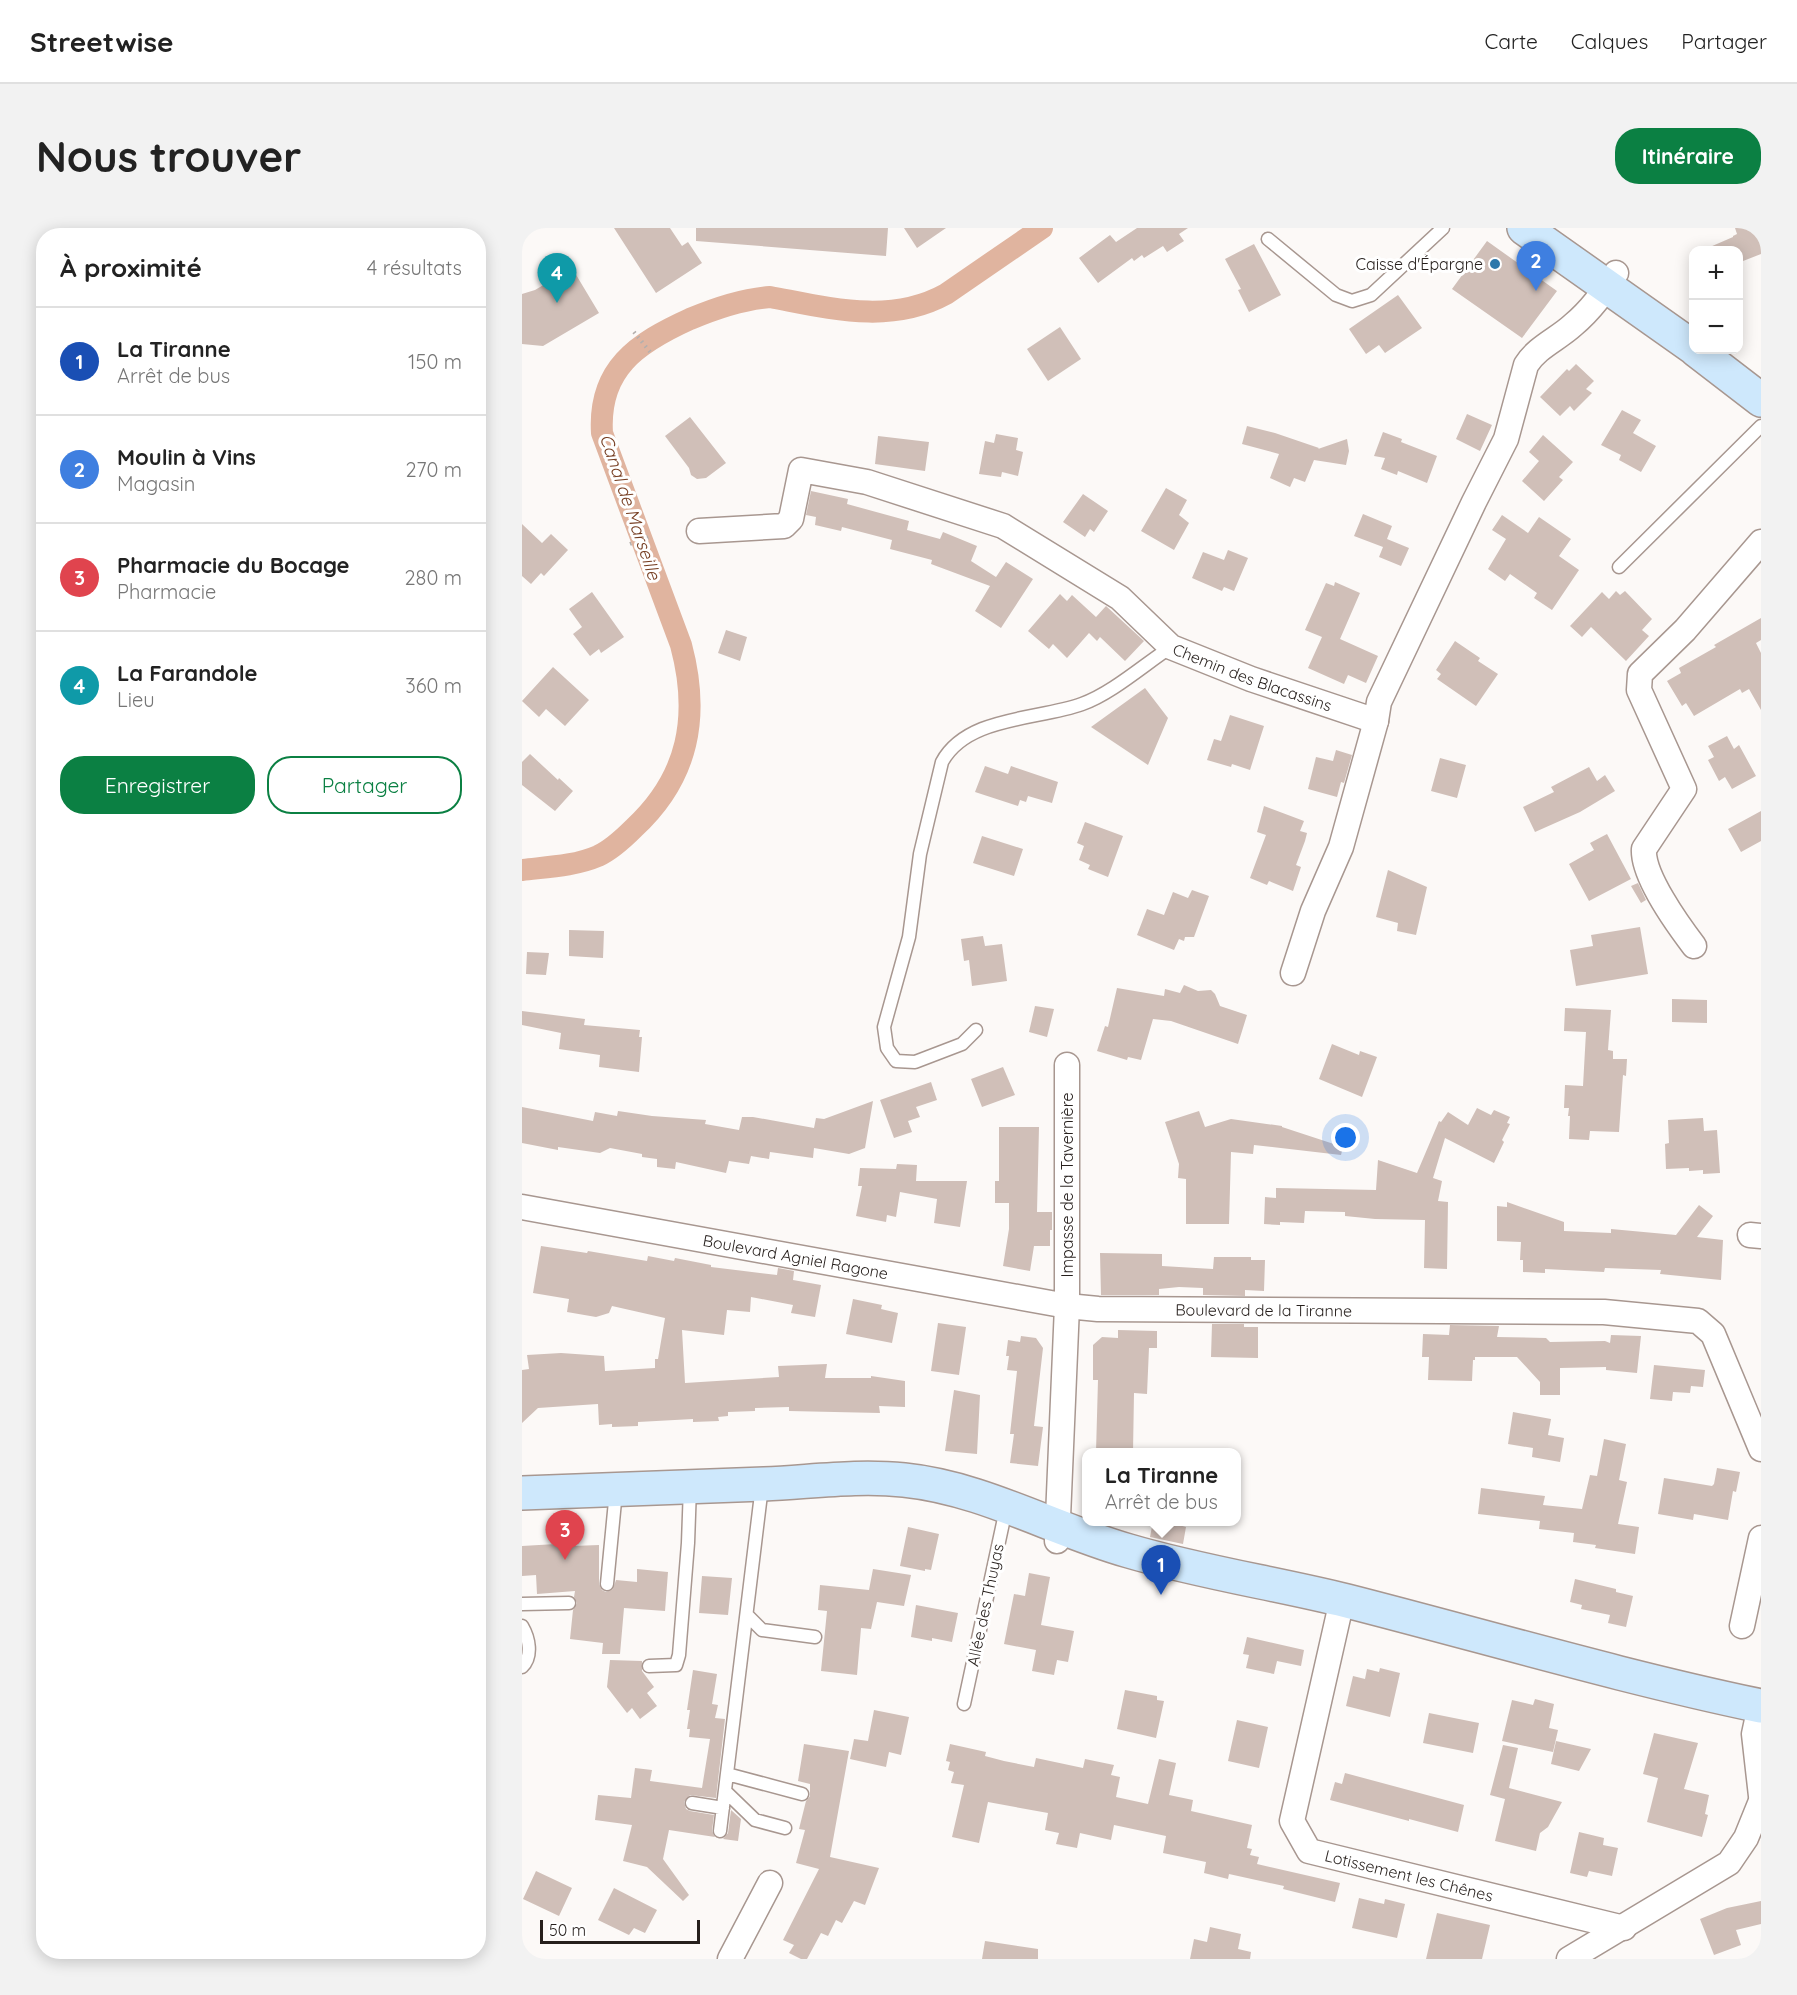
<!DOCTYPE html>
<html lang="fr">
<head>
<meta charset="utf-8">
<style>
	:root { --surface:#fff; --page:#f2f2f2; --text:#222; --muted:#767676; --line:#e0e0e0; --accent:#0b8043 }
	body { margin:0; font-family:Quicksand,sans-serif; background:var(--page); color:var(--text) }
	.controls { position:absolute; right:18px; top:18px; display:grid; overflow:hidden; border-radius:12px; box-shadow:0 3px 15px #0003 }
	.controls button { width:54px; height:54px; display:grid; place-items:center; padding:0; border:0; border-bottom:2px solid var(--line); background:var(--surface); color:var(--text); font:30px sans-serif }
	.scale { position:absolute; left:18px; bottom:15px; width:160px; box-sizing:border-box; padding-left:6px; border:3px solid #261f1c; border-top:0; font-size:16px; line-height:21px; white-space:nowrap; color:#261f1c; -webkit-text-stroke:4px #fff; paint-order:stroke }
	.you { position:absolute; left:824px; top:910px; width:21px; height:21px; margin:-15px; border:4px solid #fff; border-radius:50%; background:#1a73e8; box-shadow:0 0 0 9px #1a73e833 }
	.badge { display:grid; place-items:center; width:39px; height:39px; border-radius:50%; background:var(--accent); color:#fff; font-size:20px; font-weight:700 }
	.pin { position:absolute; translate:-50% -50px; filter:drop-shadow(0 2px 3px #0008) }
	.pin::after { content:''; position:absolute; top:32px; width:21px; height:18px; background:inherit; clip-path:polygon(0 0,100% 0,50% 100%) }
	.popup { position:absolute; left:560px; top:1220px; width:159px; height:78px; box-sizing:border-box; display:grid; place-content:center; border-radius:12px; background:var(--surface); filter:drop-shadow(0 2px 4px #0005); font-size:20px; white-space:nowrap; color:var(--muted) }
	.popup b { font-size:22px; color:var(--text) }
	.popup::after { content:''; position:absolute; left:50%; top:100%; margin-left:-12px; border:12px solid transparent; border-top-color:var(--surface) }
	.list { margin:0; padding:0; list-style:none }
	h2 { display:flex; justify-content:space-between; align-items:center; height:78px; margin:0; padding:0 24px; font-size:26px }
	h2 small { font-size:20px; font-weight:400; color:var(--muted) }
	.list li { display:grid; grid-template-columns:39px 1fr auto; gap:18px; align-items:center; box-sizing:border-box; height:108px; padding:0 24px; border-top:2px solid var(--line) }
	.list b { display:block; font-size:22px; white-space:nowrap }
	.list p { margin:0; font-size:20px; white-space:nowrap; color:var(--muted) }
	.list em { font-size:20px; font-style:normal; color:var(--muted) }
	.actions { display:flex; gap:12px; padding:18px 24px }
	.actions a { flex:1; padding:14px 0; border:2px solid var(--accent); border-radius:24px; text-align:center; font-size:21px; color:var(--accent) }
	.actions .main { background:var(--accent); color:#fff }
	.map { position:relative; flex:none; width:1239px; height:1731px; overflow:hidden; border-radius:24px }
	header { display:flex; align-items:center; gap:36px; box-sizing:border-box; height:84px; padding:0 30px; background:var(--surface); border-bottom:2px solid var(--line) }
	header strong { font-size:28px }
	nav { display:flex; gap:33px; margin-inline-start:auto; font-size:21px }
	.intro { display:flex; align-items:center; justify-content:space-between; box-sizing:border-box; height:144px; padding:0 36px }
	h1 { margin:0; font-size:42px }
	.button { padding:15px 27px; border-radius:24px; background:var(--accent); color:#fff; font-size:21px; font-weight:700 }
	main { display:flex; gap:36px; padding:0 36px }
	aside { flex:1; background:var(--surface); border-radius:24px; box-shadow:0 3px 15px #0003 }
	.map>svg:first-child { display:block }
</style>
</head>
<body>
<header>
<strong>Streetwise</strong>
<nav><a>Carte</a><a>Calques</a><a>Partager</a></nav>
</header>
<div class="intro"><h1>Nous trouver</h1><a class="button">Itinéraire</a></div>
<main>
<aside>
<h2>À proximité<small>4 résultats</small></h2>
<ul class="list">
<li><span class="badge" style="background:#1a4fb4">1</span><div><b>La Tiranne</b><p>Arrêt de bus</p></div><em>150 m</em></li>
<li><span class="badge" style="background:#3f7fe0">2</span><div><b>Moulin à Vins</b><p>Magasin</p></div><em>270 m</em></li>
<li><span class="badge" style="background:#e0444e">3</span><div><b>Pharmacie du Bocage</b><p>Pharmacie</p></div><em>280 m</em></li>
<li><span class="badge" style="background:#0f9aa8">4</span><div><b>La Farandole</b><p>Lieu</p></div><em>360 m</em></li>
</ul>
<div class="actions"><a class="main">Enregistrer</a><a>Partager</a></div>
</aside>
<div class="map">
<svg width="1239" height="1731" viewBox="0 0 1239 1731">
	<rect width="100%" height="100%" fill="#fcf9f7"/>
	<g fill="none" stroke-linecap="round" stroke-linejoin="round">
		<path stroke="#e0b49f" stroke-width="22" d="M0,642C25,639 53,638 76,628C89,622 102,610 112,600C167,549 178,488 159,417L80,205C76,141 115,115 168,91C194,80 220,71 248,69C307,80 368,97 424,66L520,0"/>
	</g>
	<path fill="#d0bfb8" d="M92,0H148L160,18L166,14L180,35L134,65Z
		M174,0H366L364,28L174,13Z
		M382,0H424L395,20Z
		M615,0H666L657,6L662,13L645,24L641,18L622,30L620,27L612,33L610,30L576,55L557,30L588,7L594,14Z
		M1213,0H1239V26L1216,35V22H1181L1211,9V8L1215,6Z
		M965,13L1035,63L1000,110L930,61Z
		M732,16L759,67L727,84L716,62L719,61L703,31Z
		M50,40L77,85L21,118L0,116V66L13,62Z
		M876,67L900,100L863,125L857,117L844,126L827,101Z
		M538,99L559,131L526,153L505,121Z
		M1054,136L1072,153L1064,161L1070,165L1052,183L1048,178L1038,188L1018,169L1045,141L1047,143Z
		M1100,182L1119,192L1111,205L1134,218L1119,244L1097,232L1099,227L1079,217Z
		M945,186L970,197L958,223L934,211Z
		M168,189L204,235L184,250L175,251L169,247L167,240L143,208Z
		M725,198L753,205L797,220L796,221L825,211L827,223L824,237L792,232L783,254L772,250L768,259L748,250L757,226L720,216Z
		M861,204L880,211L879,214L915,228L905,255L876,243L875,247L859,241L863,230L852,228Z
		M474,206L496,210L494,222L501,224L496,248L480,244L479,249L457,246L463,213L472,215Z
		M1021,207L1051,234L1037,249L1041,252L1022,273L1000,253L1017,233L1007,224Z
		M356,208L407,214L403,243L353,236Z
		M644,260L665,272L657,287L667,295L652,322L619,303Z
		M289,263L326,271L325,276L387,293L385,302L418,311L421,304L455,318L449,333L474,349L484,334L511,351L479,400L453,383L468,358L409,336L410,332L368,321L370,312L320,299L319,303L293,297L294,289L284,287Z
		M561,266L586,283L572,304L568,301L563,309L541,294Z
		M841,286L870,298L865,311L887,320L879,338L857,329L861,319L832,308Z
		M980,287L1006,305L1017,289L1049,311L1037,328L1057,342L1030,382L1012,370L1015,365L988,346L983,353L966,341L984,311L970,302Z
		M0,296L20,315L29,306L46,322L22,348L19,345L9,356L0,348Z
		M706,322L726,330L712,363L702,359L700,363L670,350L681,324L702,332Z
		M813,354L838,365L818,411L856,428L844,455L826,447L822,456L786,440L800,409L783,402L804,355L812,358Z
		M1094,363L1098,367L1103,363L1130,391L1120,402L1127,408L1104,433L1069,399L1060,409L1048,398L1080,364L1087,371Z
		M70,364L102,409L79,425L77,421L68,428L51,406L60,399L47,381Z
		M538,366L545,373L550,367L574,389L584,378L622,413L603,433L578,409L575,413L567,405L545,430L531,416L527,421L506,403Z
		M1239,390V412L1234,415L1239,425V482L1227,461L1220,465L1218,461L1172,488L1164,475L1160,478L1145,453L1159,445L1157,440L1194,419L1192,417Z
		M204,402L225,409L218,433L196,425Z
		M933,413L958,430L956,433L976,446L954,478L915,451L919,446L914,442Z
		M31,439L67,472L43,498L24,481L17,489L0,473Z
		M623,460L646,490L626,537L569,499Z
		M708,487L742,498L728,542L710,536L709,539L685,532L692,511L699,513Z
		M1205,508L1212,521L1217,517L1234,548L1210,561L1203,549L1197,553L1186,532L1192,529L1186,518Z
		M814,522L830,527L822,555L819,554L815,569L786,561L794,529L811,533Z
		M8,526L36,552L37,550L51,563L33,583L0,557V534Z
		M918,530L944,537L935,570L909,563Z
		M463,538L486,546L489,538L536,554L530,575L506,568L504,574L498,572L496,578L453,564Z
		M1067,539L1075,553L1083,547L1093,563L1058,584L1013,604L1001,579L1032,564L1029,559Z
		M742,578L782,593L778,603L785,605L783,613L774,637L779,639L771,663L747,653L745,657L728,650L744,607L735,604Z
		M1239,583V613L1219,624L1206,601Z
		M563,594L601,608L586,649L566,641L568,637L557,632L562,618L555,615Z
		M1085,606L1109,651L1067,673L1047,636L1072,622L1068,615Z
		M460,608L501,621L492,648L451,635Z
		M866,642L905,659L894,707L875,703L876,695L854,689Z
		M1116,655L1124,672L1119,675L1109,658Z
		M670,662L687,668L672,709H663L662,713L657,711L652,722L615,707L625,681L642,687L651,664L666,670Z
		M1118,699L1126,746L1054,758L1048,722L1071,718L1069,707Z
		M47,702L82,703L81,730L47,728Z
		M461,708L463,718L480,716L485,753L450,758L447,732L442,733L439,711Z
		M5,724L27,725L24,747L4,746Z
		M662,757L676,763L689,762L693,766L698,778L725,787L716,816L649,793L631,791L619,832L606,829L605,832L575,823L583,798L586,799L595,760L642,768L643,761L658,765Z
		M1150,771L1185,772V795L1150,794Z
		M513,778L532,781L525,809L507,804Z
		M1043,780L1089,782L1086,822L1091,823V831H1105L1104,848L1101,847L1097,904L1068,903L1067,912L1047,911L1048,888H1046L1047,880H1042L1043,857L1061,858L1064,804L1042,803Z
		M0,783L63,791L62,797L118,802L117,809H120L117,844L77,839L78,827L37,821L39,805L0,797Z
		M810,816L837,827L838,823L855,829L840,869L797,851Z
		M481,839L493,867L460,879L449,851Z
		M409,854L415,872L394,879L398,889L386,893L390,904L372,910L358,872Z
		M351,873L343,920L327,926L292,920L291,930L248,924L247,931L229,928L227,936L207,933L204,945L154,934L153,941L135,939V931L120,929V926L88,920L78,925L36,919V922L0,915V879L71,893L73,884L95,888L96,883L130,888L184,892L183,896L217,902L220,889H231L292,900L294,890L302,891Z
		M955,880L969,887L972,882L988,889L985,895L988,896L980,912L982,914L972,935L923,910L911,950L920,953L916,973L926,974L925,1041L902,1040L903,992L853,991L823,988V984L783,983L782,995L758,994V997L742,996L743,969L754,970V960L854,962L856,932L895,945L917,893L919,894L926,884L946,897Z
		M677,883L683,899L709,891L760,898V899L821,919L819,927L732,917L731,926L709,924L707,996H664V951L656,950L657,936L643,894Z
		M1181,890L1182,903L1195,902L1198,945L1181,946V942L1167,943V940L1144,941L1143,916L1147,915L1146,892Z
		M477,899H517L515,984H530V1002H528V1018H512L508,1043L481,1038L487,1001V975H473V953H477Z
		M375,936L395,937L394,953H445L438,999L412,995L415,971L378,964L374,989L365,987L364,994L334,988L340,958H336L338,940L374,941Z
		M985,974L1042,994V1003L1089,1005V1001L1154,1007L1177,977L1191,988L1175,1009L1201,1012L1199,1052L1138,1046L1139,1042L1083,1040L1082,1044L1023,1041V1045L1001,1044V1032H998L999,1014L975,1013V978L985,979Z
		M19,1018L65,1025L66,1023L125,1033L126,1028L152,1033L153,1030L189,1037V1039L255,1047L256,1040L272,1043L271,1052L299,1057L293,1089L269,1085L271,1077L229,1069L228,1084L205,1082L202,1107L160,1102L163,1155L257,1149L256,1138L305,1136L303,1150H349V1148L383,1153V1179L357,1178L358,1185L267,1183V1179L233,1180V1183L206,1184V1188L196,1189L197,1193L171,1194V1191L116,1194V1198L90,1199V1196L77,1197L76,1176L16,1180L0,1195V1142L7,1141L5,1127L39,1125L82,1128L83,1143L133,1140V1131H136L143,1090L90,1078L87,1085L74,1089L45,1084L47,1071L11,1065Z
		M578,1025L640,1026V1038L691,1041L692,1029H729V1032H743L742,1063L723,1062V1068L681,1067V1060L657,1059L637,1061V1067H579Z
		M331,1071L360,1077L359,1081L376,1085L370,1115L324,1106Z
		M416,1095L444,1099L437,1147L409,1143Z
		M690,1096H722V1099H736V1130L689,1129Z
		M928,1097L977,1098L975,1109L1024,1110L1028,1114L1083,1113L1088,1115L1089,1107L1119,1108L1115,1145L1084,1142V1139L1038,1140V1167H1018V1154L995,1129H953V1132H951L950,1153L906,1152L907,1129H900L901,1106L927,1107Z
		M596,1102L635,1103V1120H627L625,1166L612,1165L611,1224H574L576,1152H571V1117L580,1109L596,1110Z
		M499,1108L514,1110L521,1120L512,1198L521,1199L516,1238L488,1235L492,1206H488L495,1143L485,1142L487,1128H484L486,1112L498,1114Z
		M1132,1137L1183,1142L1181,1159L1169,1158L1168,1165L1151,1164L1150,1173L1128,1171Z
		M432,1162L458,1167L455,1226L423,1223Z
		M991,1184L1029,1191L1026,1207L1042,1210L1038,1234L1010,1229L1011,1220L986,1216Z
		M1082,1211L1104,1216L1097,1252L1105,1254L1096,1296L1117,1299L1113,1326L1073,1320L1074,1317L1051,1314L1052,1305L1017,1301L1018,1293L956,1286L959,1260L1023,1268L1021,1277L1060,1281L1068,1247L1075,1248Z
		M1195,1240L1218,1244L1214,1264L1211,1263L1206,1292L1172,1286L1171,1292L1136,1286L1142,1250L1190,1258L1192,1256Z
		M631,1293H642L664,1299L661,1316L628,1309Z
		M386,1299L417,1306L409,1342L403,1341V1343L378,1338Z
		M51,1315V1318L77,1317V1356L80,1362L84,1364L91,1361L94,1352L115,1354V1341L146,1344L143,1383L102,1380L98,1426H80L81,1415L48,1411L51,1382L55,1375L52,1369L53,1363L15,1366L14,1347L0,1348V1318Z
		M351,1341L389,1347L382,1378L355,1374L349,1401L339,1400L335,1447L299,1443L305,1383L296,1382L298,1357L347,1362Z
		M507,1345L528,1349L519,1397L552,1403L546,1434L535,1432L532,1447L510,1443L514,1422L482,1416L492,1366L503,1368Z
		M180,1348L210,1350L206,1387L177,1385Z
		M1053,1351L1094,1361V1364L1111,1368L1104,1399L1086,1395L1088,1387L1059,1381L1060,1377L1048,1374Z
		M394,1377L436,1385L430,1414L410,1410V1413L389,1409Z
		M725,1409L782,1422L779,1438L755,1433L752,1446L724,1440L727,1427L721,1426Z
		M88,1432L120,1433V1443L132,1459L125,1465L135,1478L118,1491L110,1480L105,1485L85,1459Z
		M858,1440L878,1445L868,1489L824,1478L831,1448L843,1451L845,1441L857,1444Z
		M171,1442L195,1446L190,1476L196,1477L193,1490L203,1491L194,1570L168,1567L162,1574L164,1581L168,1583L192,1587L190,1603L193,1609L147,1602L141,1631L167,1667L161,1673L125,1639L101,1633L110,1597L73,1592L76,1567L109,1570L113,1540L130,1542L128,1553L180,1560L188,1511L167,1509L168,1501H165L168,1482H165Z
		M603,1462L635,1468V1472L642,1473L634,1510L595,1501Z
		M1013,1471L1032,1476L1027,1500L1036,1502L1031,1524L980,1513L990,1472L1011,1477Z
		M352,1482L387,1489L379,1527L367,1524L364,1539L328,1531L332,1511L346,1513Z
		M907,1485L957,1495L951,1525L901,1515Z
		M715,1492L746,1499L737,1540L706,1533Z
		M1132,1505L1176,1515L1162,1561L1187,1567L1183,1586L1186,1587L1180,1609L1125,1594L1136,1550L1121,1546Z
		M1034,1513L1069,1521L1057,1543L1029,1536Z
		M282,1516L327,1523L308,1629L357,1640L343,1677L332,1673L320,1695L314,1692L306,1708L299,1705L285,1731H279L267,1725L272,1717L261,1712L297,1641L274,1635L283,1602L277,1601L284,1573L288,1568V1556L276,1553Z
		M428,1516L464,1524L463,1528L482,1533L512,1539L514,1530L561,1540L563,1531L592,1537L589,1547L598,1549L594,1569L626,1576L637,1531L654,1535L647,1567L671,1572L669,1583L730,1597L725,1620L730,1621L728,1627L737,1629L735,1636L818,1655L813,1674L761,1661L762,1658L707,1646L706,1651L682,1645L684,1634L641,1625L644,1608L592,1597L589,1612L558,1605L555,1620L534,1616L537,1605L523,1602L526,1585L466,1574L457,1615L430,1609L442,1557L429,1555L432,1544L426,1542L428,1534L424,1533Z
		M981,1517L996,1520L987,1560L1040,1574L1026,1599L1018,1605L1014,1623L973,1613L983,1571L968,1567Z
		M823,1545L942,1577L936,1604L887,1591V1593L808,1572L813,1554L820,1556Z
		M209,1582L219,1591L216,1613L201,1611L206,1605Z
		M1057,1604L1082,1610L1081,1617L1096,1620L1090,1648L1067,1643L1065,1649L1048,1645Z
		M14,1643L50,1660L37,1688L1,1671Z
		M92,1660L135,1682L123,1705L112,1700L107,1707L76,1692Z
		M837,1670L862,1676L863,1671L883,1676L875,1710L830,1700Z
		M1239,1673V1696L1214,1702L1219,1717L1192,1727L1178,1691L1205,1680Z
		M915,1685L968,1697L960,1731H904Z
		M688,1699L719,1706L716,1721L729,1724L728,1731H668L672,1711L685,1714Z
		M463,1713L516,1721V1731H460Z"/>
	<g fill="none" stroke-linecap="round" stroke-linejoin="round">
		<g stroke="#a89790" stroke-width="15">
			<path id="lane" d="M746,11L814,67L830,73L849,67L921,0
				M1097,339L1239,198
				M454,802L440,816L393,834L374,833L365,820L362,799L387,709L398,626L420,534C445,488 516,492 560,476C589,466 623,436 649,419
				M85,1356L94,1263
				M0,1376L47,1375
				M225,1387L240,1402L293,1409
				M0,1398C7,1410 11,1428 0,1439
				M127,1438L154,1437L157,1427L166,1315L168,1259
				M442,1476L484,1281
				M205,1546L280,1566
				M203,1563L233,1592L263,1600
				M170,1575L201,1580
				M198,1603L240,1258"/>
		</g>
		<g stroke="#a89790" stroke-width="27">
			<g id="street">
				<path id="s1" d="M177,303L262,298L269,291L279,242L345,254L481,298L598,370L649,419L729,451L854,493L857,474L952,274L984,211L1004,137C1015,119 1036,111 1051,97C1069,82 1081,65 1094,45"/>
				<path d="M1172,718C1156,697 1120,647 1122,621L1162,561L1117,462L1118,446L1163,402L1239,314"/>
				<path d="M771,745L791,683L819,619L854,493"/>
				<path id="s2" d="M0,979L545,1078V837"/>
				<path d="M1228,1007L1239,1008"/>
				<path id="s3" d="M535,1313L545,1078L576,1081L1082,1084L1176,1093L1191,1106L1239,1221"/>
				<path id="s4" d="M820,1372L770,1593L787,1623L1102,1700"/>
				<path d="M1220,1398L1239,1310"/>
				<path d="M1238,1478L1232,1506L1239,1568"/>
				<path d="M208,1731L248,1655"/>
				<path d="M1047,1731L1207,1635L1224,1610L1239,1573"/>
			</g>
		</g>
		<g stroke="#a89790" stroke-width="36">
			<path id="secondary" d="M1002,0L1172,120
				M1174,122L1239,172
				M0,1265C81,1262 162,1259 242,1256C289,1254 335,1247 382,1252C461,1260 532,1302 607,1323C678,1344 752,1355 825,1373C962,1408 1100,1449 1239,1478"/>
		</g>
		<path stroke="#b3afad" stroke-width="4" stroke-dasharray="1.5 4.5" stroke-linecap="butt" d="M112,104L129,125
			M108,316L129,308"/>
		<use href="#lane" stroke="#fff" stroke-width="12"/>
		<use href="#street" stroke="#fff" stroke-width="24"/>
		<use href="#secondary" stroke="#cee8fc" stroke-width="33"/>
	</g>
	<circle fill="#2e78ab" stroke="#fff" stroke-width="2" cx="973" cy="36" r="6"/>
	<g text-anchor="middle" stroke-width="6" stroke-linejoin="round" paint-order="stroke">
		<g font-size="16" fill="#261f1c" stroke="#fff" text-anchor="end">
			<text x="961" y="42">Caisse d'Épargne</text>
		</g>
		<g font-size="16" fill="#261f1c" stroke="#fff">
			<text dy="6" stroke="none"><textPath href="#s1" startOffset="650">Chemin des Blacassins</textPath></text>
			<text transform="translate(545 957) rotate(-90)" y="6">Impasse de la Tavernière</text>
			<text dy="6" stroke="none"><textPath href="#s2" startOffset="278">Boulevard Agniel Ragone</textPath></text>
			<text dy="6" stroke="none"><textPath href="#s3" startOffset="432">Boulevard de la Tiranne</textPath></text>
			<text transform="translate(463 1377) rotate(-78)" y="6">Allée des Thuyas</text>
			<text dy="6" stroke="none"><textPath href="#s4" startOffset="364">Lotissement les Chênes</textPath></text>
		</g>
		<g font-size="18" font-style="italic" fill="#753c20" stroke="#fff">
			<text transform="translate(108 279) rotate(71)" y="6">Canal de Marseille</text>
		</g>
	</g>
</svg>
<div class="controls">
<button>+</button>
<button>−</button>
</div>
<div class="scale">50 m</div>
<div class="you"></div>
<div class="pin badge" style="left:639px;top:1367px;background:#1a4fb4">1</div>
<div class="popup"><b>La Tiranne</b>Arrêt de bus</div>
<div class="pin badge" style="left:1014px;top:63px;background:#3f7fe0">2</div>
<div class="pin badge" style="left:43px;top:1332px;background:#e0444e">3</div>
<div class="pin badge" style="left:35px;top:75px;background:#0f9aa8">4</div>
</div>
</main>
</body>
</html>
